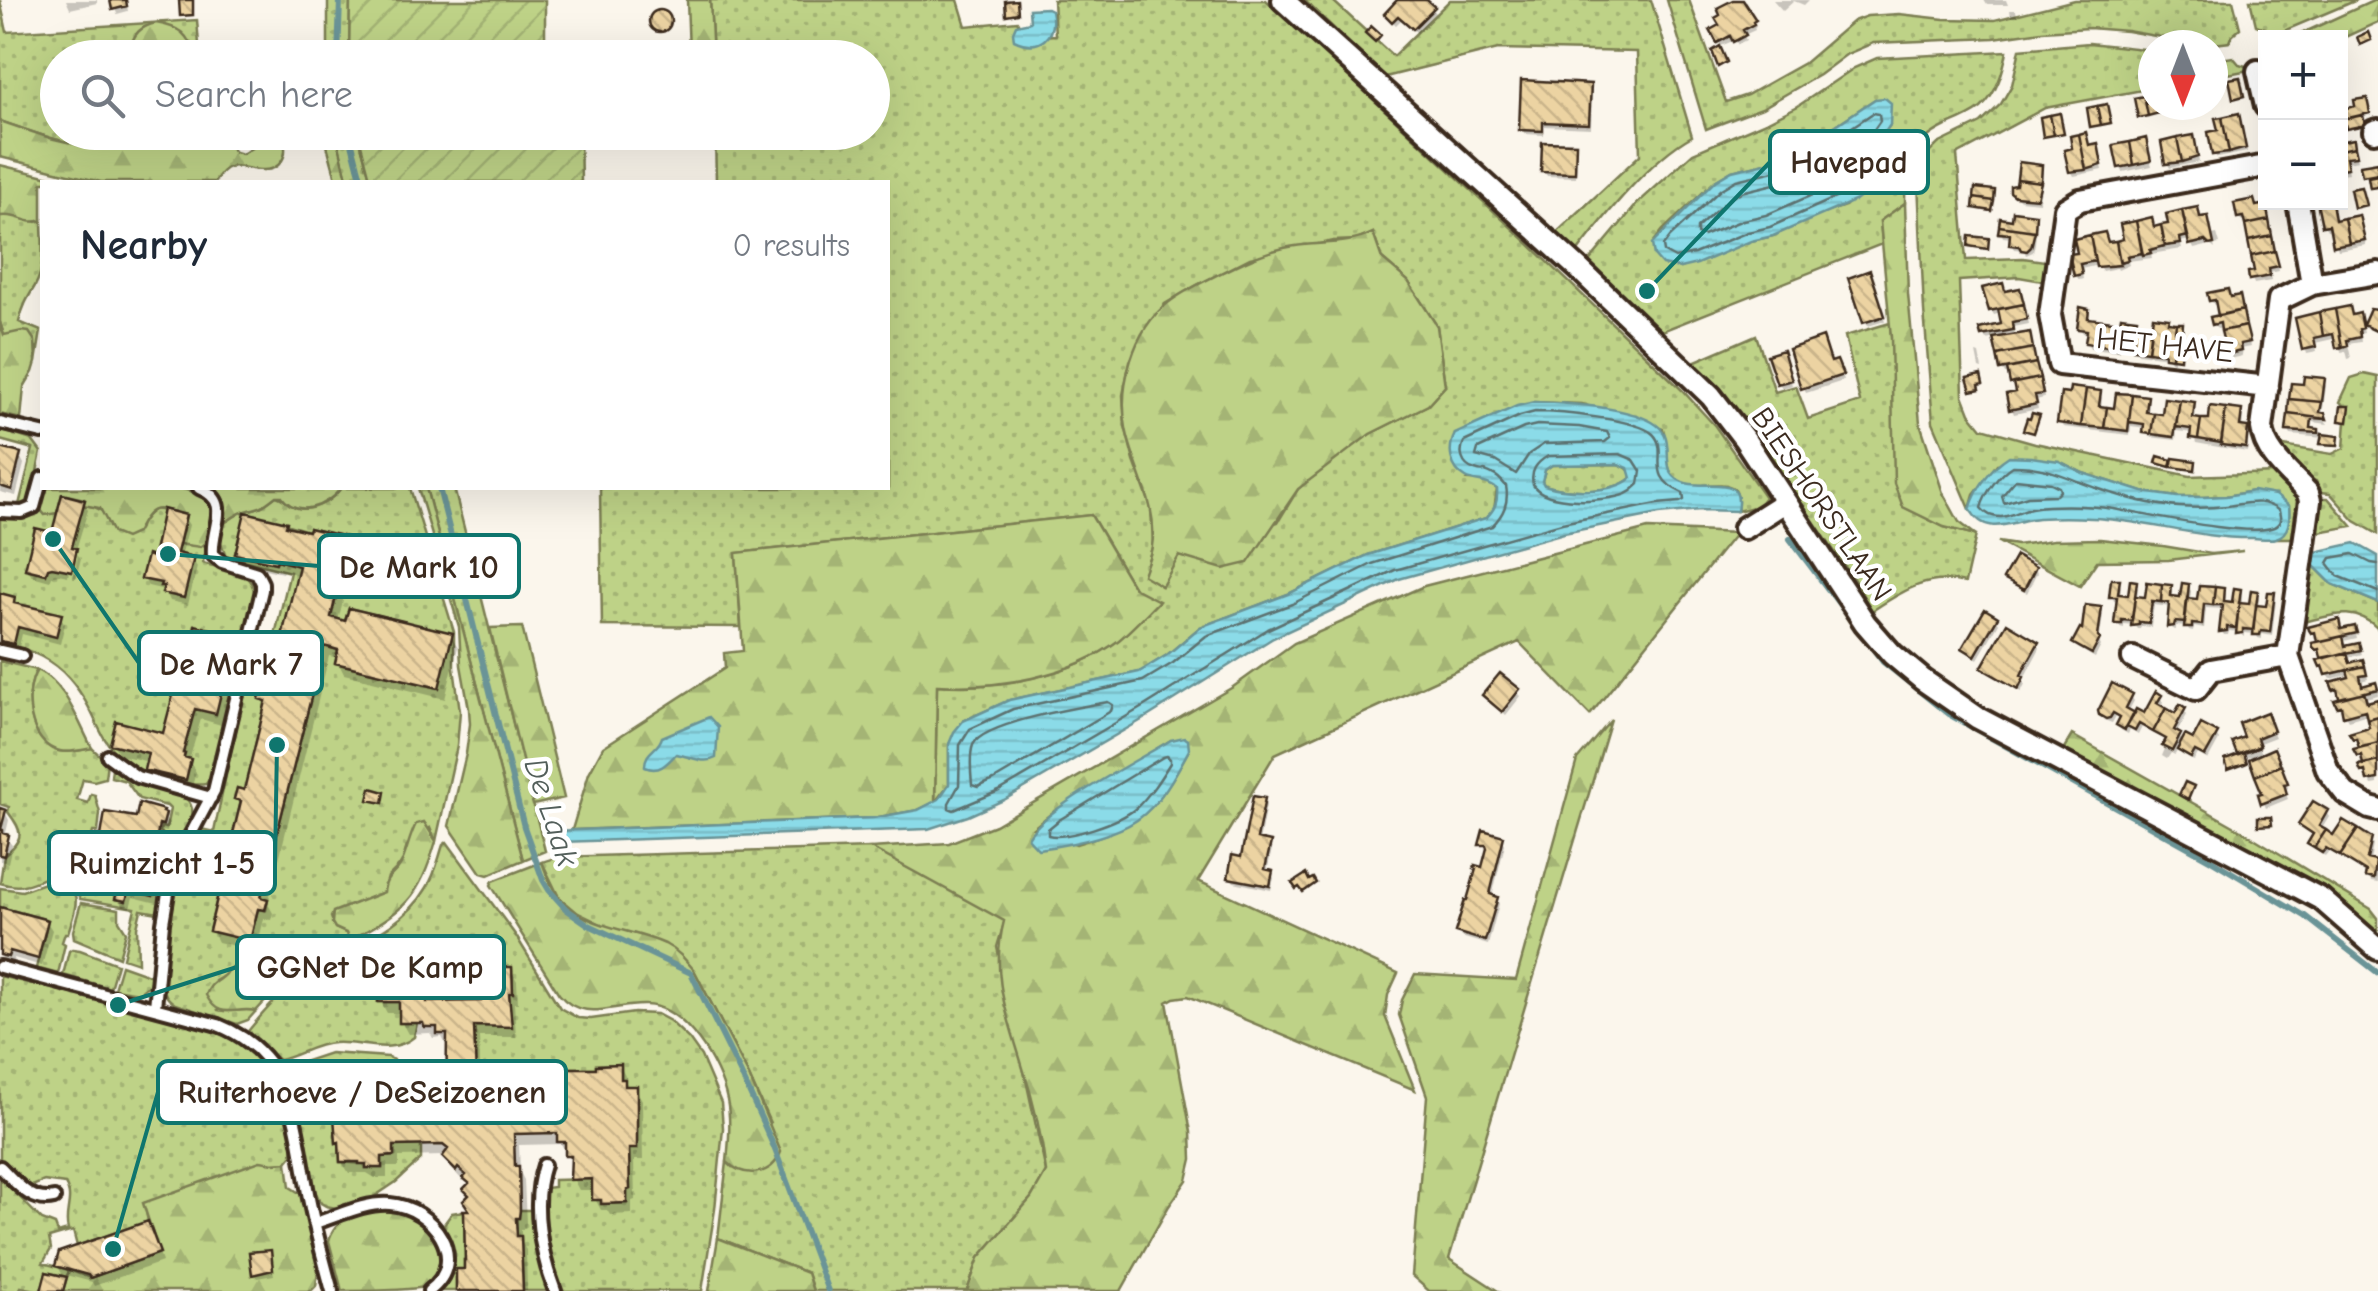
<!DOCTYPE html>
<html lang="en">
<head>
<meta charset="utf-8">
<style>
	:root { --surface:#fff; --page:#f2f2f3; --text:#1f2937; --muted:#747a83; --line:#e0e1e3 }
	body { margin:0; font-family:"Comic Neue",sans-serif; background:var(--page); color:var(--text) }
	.controls { position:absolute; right:30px; top:30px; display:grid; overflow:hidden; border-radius:0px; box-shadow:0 10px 40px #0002 }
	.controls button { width:90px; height:90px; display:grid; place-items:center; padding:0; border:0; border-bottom:2px solid var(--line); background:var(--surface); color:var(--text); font:50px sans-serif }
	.compass { position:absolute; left:2138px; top:30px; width:90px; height:90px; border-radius:50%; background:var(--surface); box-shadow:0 10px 40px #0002; rotate:180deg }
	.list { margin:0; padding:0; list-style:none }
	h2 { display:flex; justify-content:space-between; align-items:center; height:130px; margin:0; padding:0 40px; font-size:42px }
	h2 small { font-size:32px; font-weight:400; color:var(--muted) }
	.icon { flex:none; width:55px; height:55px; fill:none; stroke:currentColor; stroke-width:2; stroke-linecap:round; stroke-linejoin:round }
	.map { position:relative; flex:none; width:2378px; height:1291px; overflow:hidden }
	.search { position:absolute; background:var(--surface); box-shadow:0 10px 40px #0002; left:40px; top:40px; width:850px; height:110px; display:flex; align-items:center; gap:25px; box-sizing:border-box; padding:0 35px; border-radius:55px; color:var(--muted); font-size:38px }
	.panel { position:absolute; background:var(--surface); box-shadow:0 10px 40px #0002; left:40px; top:180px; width:850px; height:310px; border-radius:0px }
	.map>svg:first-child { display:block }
</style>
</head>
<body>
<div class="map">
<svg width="2378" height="1291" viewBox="0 0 2378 1291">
	<defs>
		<pattern id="grass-dots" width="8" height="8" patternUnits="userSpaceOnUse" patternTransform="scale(2.5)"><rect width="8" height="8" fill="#bed287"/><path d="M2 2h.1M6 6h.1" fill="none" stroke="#a4b474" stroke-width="1.8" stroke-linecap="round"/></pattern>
		<pattern id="forest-firs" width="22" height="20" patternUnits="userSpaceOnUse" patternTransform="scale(2.5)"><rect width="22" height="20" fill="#bed287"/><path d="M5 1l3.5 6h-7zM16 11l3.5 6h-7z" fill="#a4b474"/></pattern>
		<pattern id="garden-furrows" width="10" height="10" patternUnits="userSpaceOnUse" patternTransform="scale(2.5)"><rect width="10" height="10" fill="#bed287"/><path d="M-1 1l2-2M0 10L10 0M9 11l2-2" fill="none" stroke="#a4b474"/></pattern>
		<pattern id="water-rules" width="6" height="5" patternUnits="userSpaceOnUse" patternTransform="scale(2.5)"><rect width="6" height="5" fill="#8bdbe8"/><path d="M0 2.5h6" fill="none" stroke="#79bcc7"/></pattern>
		<pattern id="building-back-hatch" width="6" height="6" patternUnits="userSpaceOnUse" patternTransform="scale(2.5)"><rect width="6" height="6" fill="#ecd3a2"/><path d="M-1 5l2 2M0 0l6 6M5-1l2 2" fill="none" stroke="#cbb58b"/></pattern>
	</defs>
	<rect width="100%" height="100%" fill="#fbf6ec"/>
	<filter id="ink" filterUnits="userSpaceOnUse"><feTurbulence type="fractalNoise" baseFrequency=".01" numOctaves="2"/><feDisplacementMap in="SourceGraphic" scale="20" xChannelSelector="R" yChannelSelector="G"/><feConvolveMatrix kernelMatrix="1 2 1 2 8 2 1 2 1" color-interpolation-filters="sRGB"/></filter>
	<g filter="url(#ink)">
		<path fill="url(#grass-dots)" stroke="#7c7e52" stroke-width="2.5" fill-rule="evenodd" d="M0,0L7,32L197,20L200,57H194L191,43L130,49L134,57L58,58V132L138,133C107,164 36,133 0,121Z
			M328,0H350L349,57L328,58Z
			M710,0H958L966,26L1017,21L1026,37L1055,35L1053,0H1266L1526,241L1682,390L1715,426L1765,497L1758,506L1737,511C1746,463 1693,500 1673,476C1665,467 1668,442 1663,429L1582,404L1534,402L1468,480L1486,481L1497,489L1494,510L1486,518L1368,555L1288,594L1200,627L1167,655L1140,672L1010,700L963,721L949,744V784L935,802L937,685C995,690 1071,677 1118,640C1132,629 1145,614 1158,602L1134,588L1091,515L736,553L741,627L602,626L600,488H888V182H716L715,132H872V58L713,57ZM1373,233L1382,259L1408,281L1437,326L1445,386L1428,405L1370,434L1327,465L1298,489L1278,522L1178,555L1161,586L1144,574L1153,544L1151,507L1134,461L1125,426L1123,395L1130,361L1165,304L1197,285L1250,258L1333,241L1357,240Z
			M1304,0H1332L1393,56L1450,0H1651L1692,136C1650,159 1604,217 1575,255L1554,235L1640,155L1637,52L1498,49L1385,77Z
			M1667,0H1689L1726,102L1747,95L1804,63L1853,21L1867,16L1899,14L1944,19L1995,20L2075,0H2233L2240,28L2233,34L2230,42L2206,45L2127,31L2089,28L2042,31L1994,38L1873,43L1847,54L1819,75L1762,108L1706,129Z
			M2250,0H2357L2272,36L2265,28L2256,25Z
			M2089,43L2153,50V88L2045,108L1957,155L1966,260L2023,258L2052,262L2048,282L2019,277L1959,281L1963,395L1970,413L1982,428L2035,443L2190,476L2276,473L2302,497L2296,538H2276C2289,529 2290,522 2289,506L2253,491L2226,496L2203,497H2177L2142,492L2083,473L2059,461L1997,464L1974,495L1970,509L1933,422L1924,311L1918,181L1921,167L1929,153L1938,144L1981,123L2001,104L2012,85L2020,49Z
			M2007,51C2003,72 1997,93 1981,108C1971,116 1958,121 1946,126C1910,143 1905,166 1905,203L1880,221L1882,244L1657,333L1586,265L1638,203L1693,153L1768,121L1798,106L1854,68L1877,58ZM1875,99L1890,125C1874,145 1868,162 1866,188L1845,206L1811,218L1773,236L1751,241L1680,268L1652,244L1663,230L1715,181L1732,171L1787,158Z
			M2233,57L2239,64L2249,67V70L2213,77V60Z
			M335,133H358L371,182H348Z
			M15,215L37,222L42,220C42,240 46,267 35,286C27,299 23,306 19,322L41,331L36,362V347L4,336L0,322V216Z
			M1890,323L1904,507L1944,527L1976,535L1965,583C1927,574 1903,591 1872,611L1854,580L1754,434L1691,363L1756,335L1775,392L1796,386L1808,419L1860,402L1845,336Z
			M2364,374L2378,377V534L2355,521L2330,493L2321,492L2316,481L2307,479L2271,444L2332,454L2344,448L2347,408L2340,402L2351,378Z
			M0,430L32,440L41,452L32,496C29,502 26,504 19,505L33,449L0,440Z
			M1618,464C1626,467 1631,469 1631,478C1613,494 1566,492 1544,485L1542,481L1545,470L1552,465Z
			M341,488H410L454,632V668L460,711L457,746L436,841L430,828L407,846L402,863L388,877L384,892L333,913L331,917L335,928L346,933L348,938L352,939L324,955C305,941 268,935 262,963L250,962L215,981L218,1010C231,1013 244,1008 256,1011L248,1020L237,1024L175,1004C170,1000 167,999 165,993C160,979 173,897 178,881C183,862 192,846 201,829L214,832L232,747L255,652L270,656L290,572L226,556L220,540L223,523C231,520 238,512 245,511C262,507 262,507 276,496C284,498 291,506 298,508C315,512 332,500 341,488ZM246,512L308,531L309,528L350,538L331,617L345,621L349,608L453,634L438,688L336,663L338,650L324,646L261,897L268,899L266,910L258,909L250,941L209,930L241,801L234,799L237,788L244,790L266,701L259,699L262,688L269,690L299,566L277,560L275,563L235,553Z
			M426,488H454L545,851L523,860Z
			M62,494L85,500L84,505C100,507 106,511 109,527H140L142,519L155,509L186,515L190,544L203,545L206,542L203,563C226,571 252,567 255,596L212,775L206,784C192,786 180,782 167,779C87,758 110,719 63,672C45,655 24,648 0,643V517C16,519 28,520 40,509L45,515L57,513Z
			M2322,498H2328L2352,526L2319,532Z
			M2309,561L2332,584L2378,603V629C2354,604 2328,617 2299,623Z
			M0,661L37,670C24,692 28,734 52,749C63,755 80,750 92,748L107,762L105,778L94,781L83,779L77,800L88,803L91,794L95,795L100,813L98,832H93L86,859L105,864L100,886L118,889L116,898L125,901L129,890L161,862L169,863L158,913L141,910L137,927L138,963L123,958L135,908L80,899L74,884L60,874C36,877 27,892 0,883L4,856C24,838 24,833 8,812L9,807L0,804Z
			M112,768L131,782L185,797C204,816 182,834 172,853L167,852V848L159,847L163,834L160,832L161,827L166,828L170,809L167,806L139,799L126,781L111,777Z
			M447,842L516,936L560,1008L578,1018L591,1019L634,1013L657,1014L670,1021L689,1039L701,1056L721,1103L723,1128L715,1209L702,1291H560C547,1256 544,1225 545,1188L554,1187V1180L592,1179V1199L601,1200L602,1204L627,1203V1190L630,1189L629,1149L637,1148V1087L625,1086L621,1079V1064L596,1065V1068H562L564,1104C540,1105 510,1108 489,1103V1100L472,1102L466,1099L465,1077L476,1076L474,1026H511L509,993L513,992L512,968L497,967L490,964L489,952L427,955L426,963H387V967L373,968V993L378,994V1002H399L400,1023H417L414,1037C391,1056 361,1041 334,1043C314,1044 298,1056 279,1060L250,1037L249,1030C266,1009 283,990 305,975C344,948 401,932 426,889C435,876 438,860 443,845Z
			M871,848L1005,920L997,947L1046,1172L1031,1198L979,1258L967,1291H813L807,1273L718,1238L727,1162L732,1167L770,1123L749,1076L694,970L637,935L607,927L578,913L559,897L542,862L558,857Z
			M55,879C86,888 75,909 68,933H65L62,942L65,944L58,974L36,968L48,920L0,907V888L22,891Z
			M81,903L119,909V921L126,932L119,957L74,938L73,931Z
			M72,949L80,950L117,964L110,988L63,975L69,951Z
			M121,965L152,976L149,985L139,993L114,989Z
			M0,976L174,1019L225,1035L240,1043L264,1066L273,1080L286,1115L293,1143L292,1156L287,1162L274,1163L144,1203L148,1221L77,1246L73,1231L49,1238L51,1249L43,1263L69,1270L67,1277L46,1272L41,1291L21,1287L19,1291H0V1177L42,1220L55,1225L58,1233L68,1230C63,1214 75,1199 65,1184L44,1181L30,1187L0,1159Z
			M330,1053L388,1057L393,1060L406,1080L416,1084L445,1083L446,1106L428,1107L427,1103H409L408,1100L394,1101V1103L337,1105V1117H334V1121L336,1122V1142H339L340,1162L366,1164V1168H382V1157L394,1156V1146L421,1145V1159L396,1182L366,1202L341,1209L326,1206L321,1203L314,1189L303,1123L289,1080V1074L297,1064Z
			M519,1210H534L537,1255L550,1291H523L521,1237L517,1236L516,1218H519Z
			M464,1211L465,1260H464V1269L456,1270V1291H438C456,1271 448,1248 444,1224L452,1213Z"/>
		<path fill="url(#forest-firs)" stroke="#7c7e52" stroke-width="2.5" fill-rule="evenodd" d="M687,0H710L713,57H693L689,52Z
			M2375,0H2378V22L2341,39L2294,37Z
			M156,23C179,27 189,33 194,57H134L130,49C134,33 140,27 156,23Z
			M0,121L50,138L80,145L126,143L138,133L201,132L207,139L223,138L235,152L242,154C256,146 268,133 284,142C288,156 280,170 264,170C242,171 229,155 215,182H101L0,157Z
			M336,133L348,182H337L324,134Z
			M0,165L70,182H42V220C26,226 19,213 0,216Z
			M1905,203L1908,294L1920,423L1943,493L1959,522L1976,535L1944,527L1903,507L1894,483L1891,337L1880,221Z
			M1373,233L1382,259L1408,281L1437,326L1445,386L1428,405L1370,434L1298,489L1248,563L1223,569L1179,556L1162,586L1143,575C1146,565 1151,555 1152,546C1159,505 1133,467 1126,428C1118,386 1133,330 1168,303C1183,291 1203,282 1221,273C1241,263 1261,253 1284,248C1313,241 1347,247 1373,233Z
			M0,322L4,335L22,331L29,332L35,341L36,362L33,372L24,387L21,419L0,414Z
			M47,488H179C194,492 206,493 212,508L206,542L200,547L179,544L186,515C154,507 152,503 136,533L125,538L113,533L100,508L83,505L84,499L62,494L57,513L45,515L40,509Z
			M213,488H341C327,506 297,519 281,496H276C262,507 262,507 246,511C238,512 231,520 223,523L224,503Z
			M418,488H426L523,860L488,875L481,873L449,826L466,754L470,724L469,709L461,665L459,627Z
			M1091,515L1134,588L1159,601C1146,614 1133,628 1119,640C1071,677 996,689 937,685L935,802L918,810L873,818L572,830L589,773L603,747L725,668L724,653L743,651L736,553Z
			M1648,529L1736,533L1590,715L1519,642L1275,754L1198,881L1398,973L1388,995L1385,1016L1415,1090L1188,996L1174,998L1167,1002L1191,1132L1192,1159L1187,1180L1169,1206L1121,1291H967L979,1258L1031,1198L1046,1172C1042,1137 1033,1099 1022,1065C1007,1014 990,974 1004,921L871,848L949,843L995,825L1233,687L1294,643L1424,586ZM1171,740L1189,750C1174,776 1157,810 1129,824C1113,833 1094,838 1076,844L1033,828L1053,812Z
			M2100,539L2163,546L2211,554L2243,551L2168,560L2097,561L2080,586L1998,542L2017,545L2053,540Z
			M522,627L564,798L533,805L490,628Z
			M37,670C66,683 78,722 92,748C82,750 70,753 60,751C28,745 23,692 37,670Z
			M1611,720L1449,1259L1498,1291H1429L1412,1276L1427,1096L1399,1015L1402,1000L1415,974L1516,980L1577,760Z
			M2072,735L2239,829L2371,909L2378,918V945L2061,753Z
			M424,822L436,841C419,899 405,910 352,939L348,938L346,933L335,928L332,923L333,912L384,892C386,874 394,877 401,864C407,852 409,837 416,824Z
			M542,862C546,873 551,888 559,897C585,929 631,928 665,944C677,950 685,959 694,970L749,1076L781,1152C772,1176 745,1179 727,1162C729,1141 731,1120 727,1100C720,1065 685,1006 646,1005C615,1003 583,1024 559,994L491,885L493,881Z
			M288,942L315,948L324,955L281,984L256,1011C235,1006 220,1022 206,995C211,982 213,985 223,976C225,975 226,972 228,970C238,961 250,962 262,963C265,950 274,944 288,942Z
			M260,1161L274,1163L287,1162L290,1187L301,1194L318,1272L316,1286L311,1291H63L69,1270L90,1278L159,1253L143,1203Z
			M381,1209C392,1209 402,1210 412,1215C435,1228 457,1267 428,1286C411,1291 363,1291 342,1291L329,1241C334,1218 360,1212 381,1209Z
			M718,1238L807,1273L813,1291H709Z"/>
		<path fill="url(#garden-furrows)" stroke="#7c7e52" stroke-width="2.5" d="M350,0H545V57H349Z
			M358,133H580L581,182H371Z"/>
		<path fill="url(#water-rules)" stroke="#6b9497" stroke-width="2.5" fill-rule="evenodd" d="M1047,8L1051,10C1057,38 1039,52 1014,40L1013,32L1016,25L1030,22L1029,9Z
			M1885,98L1891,103L1890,125L1872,151L1867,169L1866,188L1862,196L1857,200L1773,236L1751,241L1697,264L1680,268L1662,265L1654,256L1652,244L1715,181L1732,171L1787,158L1875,99Z
			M1534,402C1562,403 1653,406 1665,435C1671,449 1663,468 1676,478C1697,496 1746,467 1737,511L1700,510L1659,514L1564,533L1399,579L1273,638L1147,717L1004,800L968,816L928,829L561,842L554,831L873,818L918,810L939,799L949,784V744L954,732L963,721L1009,700L1139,672L1167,655L1200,627L1288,594L1368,555L1486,518C1495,509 1498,502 1497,489C1484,479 1477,484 1466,478C1450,469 1447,449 1455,434L1517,406ZM1618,464L1628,468L1631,478C1613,494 1566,492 1544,485L1542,481L1545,470L1552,465Z
			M2009,456L2031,457L2059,461L2083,473L2143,492L2177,497H2203L2226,496L2253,491L2275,495L2289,506C2290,518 2290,534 2276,538C2270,540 2259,538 2253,538C2198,539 2146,520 2092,518C2074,517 2056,517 2038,518C2014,520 1986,539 1970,509C1977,488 1990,468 2009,456Z
			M2355,543L2378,556V603L2332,584L2309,561L2311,553Z
			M709,717L718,727L716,758C704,765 689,756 676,754C667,764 659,773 645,767C644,751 659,750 662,737Z
			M1184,737L1188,740L1189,750C1176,774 1160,804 1137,820C1112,837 1068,845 1038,849L1028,838C1044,808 1138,760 1171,740Z"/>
		<path fill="#0003" fill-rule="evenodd" d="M66,0H97V3L70,9Z
			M112,0H126L128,11L117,14Z
			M1400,0H1424L1435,13L1417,33L1402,19L1396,25L1390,19Z
			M1739,0L1749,12L1756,26L1754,27L1755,30L1744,35L1746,41L1738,45L1735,40L1721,46L1714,31L1722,26Z
			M1773,0H1809L1804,5L1794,1L1783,11Z
			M1984,0H2006L2008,5H1987Z
			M2010,10H2016L2017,17H2011Z
			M653 22a9 9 0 1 1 18 0a9 9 0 1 1-18 0Z
			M2340,48L2344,53L2347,69L2340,70Z
			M1589,86L1592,91L1591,128L1544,126V135L1525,134L1522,129Z
			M2240,121L2247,152L2217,158L2214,154Z
			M2340,136L2343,144L2352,142L2358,160L2347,162L2349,173L2340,174Z
			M2145,141L2152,166L2123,172L2120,167Z
			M2195,143L2199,162L2170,168L2167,163Z
			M1574,145L1577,150L1576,177L1547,176L1544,171Z
			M2089,147L2099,150L2103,170L2074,176L2071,171Z
			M2040,167L2043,172L2039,202L2020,200L2012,191Z
			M2256,206L2267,212L2279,271L2270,273L2271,281L2254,284L2251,274L2257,273L2247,221L2242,222L2239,217Z
			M2332,206L2336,222L2358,218L2366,245L2338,250L2332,229L2327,230L2324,225Z
			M2200,215L2212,235L2217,234L2220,244L2214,245L2215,249L2210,245L2194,249L2190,240L2180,242L2182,249L2151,254L2152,258L2128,261L2129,265L2118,270L2117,268L2102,271L2098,265L2081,269L2083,279L2079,280L2076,275L2072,256L2126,241L2123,226L2150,220L2154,229Z
			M2034,216L2037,221L2035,244L2033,252L2026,255L2024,250L2014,249L2011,244L2012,238L2003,237L2001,232L2014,222Z
			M1871,278L1885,321L1868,326L1865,322Z
			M2005,294L2022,295L2028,324L2013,327L2015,337L2031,340L2044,398L2036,400L2038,409L2014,414L2012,409L2019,394L2010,373L2005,374L2002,369L1996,338L1986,340L1983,335L2004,326L2001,313L1994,315L1991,310Z
			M2229,297L2241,303L2250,347L2240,349L2242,356L2225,360L2222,355L2228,349L2223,328L2217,329L2214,324L2221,317L2218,304L2214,305L2211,300Z
			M2088,311L2090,321L2122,325L2135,320L2139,327L2154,329L2167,320L2170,324L2182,326L2179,359H2174L2173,362L2170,361L2167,357L2138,353L2135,348L2136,343L2121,341L2119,351L2090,348L2087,343L2089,334L2083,333L2080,328Z
			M2352,317L2361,321L2364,333L2360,334L2361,342L2348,344L2351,358L2348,359L2346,351L2341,352L2337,338L2315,343L2317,352L2307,354L2298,320Z
			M1792,351L1839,367L1843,381L1806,393Z
			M1976,353L1979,354L1982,369L1979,368Z
			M1784,358L1792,385L1782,388L1779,383Z
			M2323,381L2326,386L2322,416L2328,424L2313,422L2312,431L2322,432L2325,437L2338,440V446L2324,445V438L2291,435L2288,430L2306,387Z
			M2099,393L2102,398L2101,409L2116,411L2118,395L2146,399L2149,404L2148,415L2164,416L2166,401L2193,404L2196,409L2195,421L2211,422L2212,409L2240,412L2243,417L2242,429H2246L2249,434L2247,452L2196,443L2193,433L2177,431L2176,440L2149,437L2146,428L2131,426L2130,435L2063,427L2060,422Z
			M0,450L20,456L24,464L16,496L0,492Z
			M83,502L88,510L68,576L58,574L52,576L50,581L32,576L28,568Z
			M184,517L189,525L181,557L192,559L197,567L188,605L170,601L165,590L148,586L144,578Z
			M287,529L349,540L355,552L338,621L451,636L458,647L445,699L344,674L338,662L339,658L329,656L268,904L273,913L271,920L264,919L256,951L218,942L212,930L242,808L237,799L246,793L267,708L261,699L270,693L300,575L283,571L282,573L244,564L237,553Z
			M78,555L81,558L76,578H73Z
			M2035,568L2037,573L2027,593L2009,584L2006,579Z
			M2119,582L2121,587L2120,597L2130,598L2135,583L2138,588L2137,598L2147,599L2170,587L2173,592V599L2183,600L2188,586L2191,591L2190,600L2200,601L2222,589L2225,594L2224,604L2235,605L2240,591L2242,596V606L2252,607L2257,593L2259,598L2258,608L2269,609L2274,595L2276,600L2272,636L2262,634V639L2258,638L2256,634L2245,633V637L2239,632L2229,631L2228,635H2224L2221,630L2224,609L2206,608L2204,629L2194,627L2193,632L2189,631L2187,627L2176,626V630L2172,629L2169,624L2171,607L2154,605L2151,627L2141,626L2140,629H2137L2134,625L2124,624V628L2120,627L2117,622L2119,601H2114L2112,596Z
			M0,596L14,599L18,606L60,616L65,624L60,644L22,634L18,651L0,647Z
			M2100,610L2103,615L2099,642L2101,646L2095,658L2078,648L2075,643Z
			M1996,618L1999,623L1978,659L1968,653L1965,648Z
			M2313,628L2341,632L2354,629L2356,633L2357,638L2344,641L2346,649L2358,645L2362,654L2348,658L2350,665L2365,667L2368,679L2361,681L2363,688L2375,685L2378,690V695L2365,698L2367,705L2378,702V784L2372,785L2368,776H2366L2363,771L2362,767L2366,766L2364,759H2362L2359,755L2362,750L2355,738L2372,729L2368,714L2348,720L2340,706L2342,700L2341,693L2338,694L2336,689L2351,679V674L2331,679L2322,666L2325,661L2323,653L2321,654L2318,649L2320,644Z
			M216,633L223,645L216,673L224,675L231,687L221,725L201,719L189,761L196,772L191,790L154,781L147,770L149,762L120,755L113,744L165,737L186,676Z
			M2037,643L2040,648L2023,680L2025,684L2021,692L1987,672L1984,668Z
			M1500,676L1521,696L1506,715L1485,696Z
			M2131,696L2134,701L2128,712L2145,716L2160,697L2163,702L2160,707L2176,716L2184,710L2187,715L2176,734L2184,743L2194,742L2216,735L2219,740L2208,760L2198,754L2194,761L2182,755L2178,748L2175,755L2171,753L2167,759L2162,756L2168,741L2142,727L2138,735L2130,730L2128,734L2121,730L2118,725L2122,719L2116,716L2112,723L2104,720L2100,712Z
			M2268,720L2275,737L2257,744L2262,756H2276L2288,788L2284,790L2288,799L2266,808L2261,796L2265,794L2250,756L2244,758L2246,765L2232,770L2228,762L2241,757L2235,743Z
			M1263,800L1266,805L1259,842L1269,844L1272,849L1267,872L1271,873L1274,878L1271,890L1234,882L1231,878L1244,860Z
			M0,811L5,812L9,820L5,837L12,845L8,863L0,861Z
			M162,812L169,823L167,832L163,831L160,853L167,862L157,903L133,897L130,908L123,906L118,898L119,895L111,893L106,885L110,869L98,866L93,858L138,820Z
			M2326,812L2329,817L2321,830L2334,839L2370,840L2373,845L2370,862L2375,863L2378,867V883L2371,882L2368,875L2329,851L2325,856L2313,849L2310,844L2315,836L2304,829L2301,824Z
			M1502,839L1505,844L1492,897L1497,899L1499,904L1488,945L1461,937L1458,932L1489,851L1482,843Z
			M0,910L47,922L52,930L42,966L14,958L12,964L5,962L0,955Z
			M488,954L497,970H511L517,981L518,1003H514L516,1037H479L481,1088H470V1103L495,1107H566L620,1066L626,1078V1089H636L642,1100L643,1160H634L635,1200L632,1201V1214L610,1215L607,1210H601L595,1199L594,1190H579L573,1179V1164L561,1144L519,1145L520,1172L524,1180L526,1223L525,1229H521V1242L526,1250L527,1291H459L466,1271L473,1212L470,1185L466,1178L463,1181L452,1169L444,1156L399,1157V1167H387V1178H375L367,1173H349L342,1162L429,1110L449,1109L450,1045H446L442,1037L433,1038L430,1033L408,1034L402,1023V1013H387L376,993L429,965ZM483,996V1003L432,1005L431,997Z
			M152,1232L162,1262L94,1286L92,1282L62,1274L58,1266Z
			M269,1252L274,1275L257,1278L254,1274Z"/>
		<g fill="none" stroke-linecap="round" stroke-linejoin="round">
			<path stroke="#5b716f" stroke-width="2.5" d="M1873,113L1879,114L1880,121C1870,135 1861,148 1858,166C1856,175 1857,182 1853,190L1770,227L1748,232L1694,254L1675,258L1664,252L1663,246L1670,237L1721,189L1736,180L1792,167Z
				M1840,150L1845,151L1848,155L1842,182L1766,215L1743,220L1703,236L1697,234V228L1729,199L1741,192L1795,179Z
				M1535,412C1558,412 1638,419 1653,434C1671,452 1642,476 1683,493L1684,500L1680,502L1657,504L1562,523L1395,570L1268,629L1141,708L999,791L954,810L949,808V803L959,785L960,745L970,729L1013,709L1143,681L1173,663L1206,636L1292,604L1372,564L1492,526C1504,514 1509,502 1506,486C1502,481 1498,476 1492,474C1478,467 1489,475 1475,470C1461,466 1459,452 1464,442L1520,416Z
				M1537,425L1579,427L1607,432L1610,438L1605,442L1544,444L1529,454L1516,474L1495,461L1476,456L1478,449L1524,428Z
				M1620,454L1634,460L1641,471L1639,484C1634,489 1633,491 1626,494C1605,502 1546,505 1533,485C1530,471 1536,463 1548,456Z
				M2012,466C2042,466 2054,472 2080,482C2111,494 2146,505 2179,507C2195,508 2211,508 2227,506C2246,504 2262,497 2279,511C2280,517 2282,520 2277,525C2262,540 2147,515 2124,511C2098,505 2057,504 2031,508C2021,510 2012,516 2001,517C1992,517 1987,515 1981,508C1985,493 1999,474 2012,466Z
				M2016,479L2051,483L2059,487L2060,491L2056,495L2028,496L2004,503L2002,496Z
				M2378,564L2371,563L2353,554L2331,558L2328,563L2338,576L2378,592
				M1108,702L1113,705L1111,711L994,780L978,787L972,785C971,774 969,756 973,745C982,723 1084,706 1108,702Z
				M1167,756L1170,759V763C1160,779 1150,795 1136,808C1120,822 1067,840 1048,835V829L1059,820L1163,757Z"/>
			<path stroke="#6b9497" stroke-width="6" d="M338,58L340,0
				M349,132L362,182
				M439,488L524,827L543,880L549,890L566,909L589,925L691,973L740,1072L774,1147L828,1291
				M1790,539L1883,662L1948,714L2211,860L2305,916L2378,973"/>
		</g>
		<path fill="url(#building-back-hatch)" stroke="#3b2a1e" stroke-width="2.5" fill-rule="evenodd" d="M110,0H126L127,6L112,10Z
			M179,0H193V15L180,16Z
			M1017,0L1018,13L1006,15L1005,1Z
			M1397,0H1427L1435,7L1413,29L1398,16L1392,22L1384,14Z
			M1733,0H1743L1756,20L1753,22L1754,24L1743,30L1746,35L1733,42L1730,36L1717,43L1710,30L1719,25L1715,18L1720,15L1717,8Z
			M649 21a11 11 0 1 1 22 0a11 11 0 1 1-22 0Z
			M1371,26L1381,35L1375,42L1365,33Z
			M2368,32L2371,40L2360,45L2357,37Z
			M1720,46L1727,62L1718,67L1712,51Z
			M2240,77L2244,96L2233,99L2229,79Z
			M1521,80L1591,84L1589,124L1543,122V131L1519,130Z
			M2153,94V105H2157L2159,113L2148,116L2144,96Z
			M2144,96L2148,116L2138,118L2134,98Z
			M2367,98L2370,113L2344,119L2342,109L2355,106L2354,100Z
			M2107,104L2111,123L2101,125L2097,106Z
			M2097,106L2101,125L2090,127L2087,108Z
			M2060,113L2064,133L2054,135L2050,115Z
			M2239,113L2246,148L2229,153L2222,117Z
			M2050,115L2054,135L2043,137L2040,117Z
			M2363,115L2365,125L2346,129L2344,119Z
			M2222,117L2229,153L2212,155L2208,132L2218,130L2215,118Z
			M2086,132L2089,145L2098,143L2102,165L2086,170L2079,134Z
			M2340,132L2343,141L2354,139L2355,147L2340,150Z
			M2079,134L2086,170L2069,172L2064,150L2072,148L2070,136Z
			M2194,135L2198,157L2182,162L2177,138Z
			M2146,138L2151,161L2134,165L2130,142Z
			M2177,138L2182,162L2165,164L2161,142Z
			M1542,142L1576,143L1575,173L1541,172Z
			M2130,142L2134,165L2118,168L2113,145Z
			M2355,147L2357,156L2346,157L2348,168L2340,169V150Z
			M2019,162L2042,165L2041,182L2017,179Z
			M2378,162V173L2362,176L2360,165Z
			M2378,175V187L2370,188L2368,177Z
			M2017,179L2041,182L2037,198L2015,196L2010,192V186L2016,185Z
			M2361,187L2366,205L2354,208L2350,189Z
			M1975,188L1995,190L1994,201L1974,198Z
			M1974,198L1994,201L1992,211L1973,208Z
			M2254,199L2256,206L2266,204L2269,220L2245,225L2243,217L2237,218L2234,203Z
			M2317,202H2332L2335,220L2344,218L2349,243L2333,246L2329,225L2322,226Z
			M2198,207L2200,217L2208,216L2214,244L2209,245L2205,241L2189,245L2182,210Z
			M2182,210L2188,236L2180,238L2181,244L2165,246L2161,225L2168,224L2166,214Z
			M2013,211L2036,214L2035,231L1999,226L2000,218L2012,220Z
			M2359,215L2365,240L2349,243L2344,218Z
			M2152,217L2154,227L2161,225L2165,246L2150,250L2151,253L2143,255L2136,221Z
			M2269,220L2272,236L2248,241L2245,225Z
			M2136,221L2142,253L2127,256L2128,260L2120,262L2116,241L2123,239L2120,224Z
			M1999,226L2035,231L2031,247L2027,251L2021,250L2019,246L2009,245L2010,234L1998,233Z
			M2105,232L2108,242L2116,241L2120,265L2096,267L2090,235Z
			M2090,235L2095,261L2080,264L2082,274L2074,276L2069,254L2077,253L2074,239Z
			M1969,236L1989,238L1988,249L1968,246Z
			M2272,236L2275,251L2251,256L2248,241Z
			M2275,251L2279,266L2269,268L2270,276L2249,280L2248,272L2254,271L2251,256Z
			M1870,270L1885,316L1863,323L1848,278Z
			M2003,283L2005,291L2020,288L2024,304L1989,311L1982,288Z
			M2228,289L2230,297L2240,295L2243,310L2218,316L2215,300L2209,301L2207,293Z
			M2024,304L2027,319L2012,322L2013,330L1981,336L1979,329L2001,324L1998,309Z
			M2350,306L2352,315L2360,313L2363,328L2359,329L2360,337L2347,340L2348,345L2342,347L2335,309Z
			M2080,307L2089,309L2088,318L2104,320L2101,345L2085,343L2087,330L2077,329Z
			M2335,309L2342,347L2336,348L2333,334L2323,336L2319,312Z
			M2370,309L2378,310V332L2363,325Z
			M2243,310L2246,326L2221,331L2220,323L2212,325L2210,317Z
			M2319,312L2323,336L2314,338L2316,347L2302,350L2295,318Z
			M2121,316L2128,317L2126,338L2119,337L2118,348L2101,345L2104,320L2120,322Z
			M2153,316L2169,318L2168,322L2176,323L2172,358L2164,357V353L2148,351Z
			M2128,317L2137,318L2136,324L2151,326L2148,351L2133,349L2134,339L2126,338Z
			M2176,323H2183L2180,359L2172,358Z
			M2246,326L2250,342L2240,344L2241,351L2220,356L2218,348L2225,347L2221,331Z
			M2030,332L2033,348L1997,355L1993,338Z
			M1823,337L1831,362L1837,360L1843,375L1801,389L1789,349Z
			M2033,348L2036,363L2000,370L1997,355Z
			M1783,350L1792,380L1777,384L1767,355Z
			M2036,363L2040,378L2010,384L2007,369Z
			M1981,375L1983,384L1979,385L1980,389L1971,391L1967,378Z
			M2304,376L2325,378L2322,402L2289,399L2291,383L2303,384Z
			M2040,378L2043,394L2035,395L2037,404L2009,410L2006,394L2016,392L2014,383Z
			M2070,387L2086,389L2081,426L2057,423L2061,393L2069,394Z
			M2086,389L2101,391L2099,406L2107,407L2104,428L2081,426Z
			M2116,393L2132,394L2128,431L2104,428L2107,407L2114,408Z
			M2132,394L2148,396L2146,412L2154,413L2151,434L2143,433L2144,424L2129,422Z
			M2164,398L2180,400L2174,437L2151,434L2154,413L2162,414Z
			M2289,399L2322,402L2320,412L2325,413L2327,419L2288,414Z
			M2180,400L2195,402L2193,418L2201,419L2198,439L2190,438L2191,429L2176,427Z
			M2210,406L2226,408L2221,443L2198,439L2201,419H2209Z
			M2341,406H2350L2348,422L2339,421Z
			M2226,408L2242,410L2240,426L2248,427L2246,448L2221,445Z
			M2032,413L2040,415L2034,433L2023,430L2027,418L2030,419Z
			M2288,414L2327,419L2312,418L2311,428L2319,429V433L2286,431Z
			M2322,434L2339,436L2338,445L2320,444Z
			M0,448L21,453L12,490L0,486Z
			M2158,456L2172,460L2170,467L2156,463Z
			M2173,458L2196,461L2195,470L2171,467Z
			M62,494L85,500L72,547L77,548L72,571L52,567L48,568L46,574L25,569L35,528L52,532Z
			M163,509L186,515L177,553L194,557L184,598L162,593L164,586H160L161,583L141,579L147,555L153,557Z
			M245,512L287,522L286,526L308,531L309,528L350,538L331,617L345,621L349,608L453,633L439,688L335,663L338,650L324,646L261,897L268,899L265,910L258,909L250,941L209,931L241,801L234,799L237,788L244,790L266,701L259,699L262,688L269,690L299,566L277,560L276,563L235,554Z
			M2016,556L2036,567L2024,590L2003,579Z
			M2111,579H2120L2118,594L2128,595L2130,580L2137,581L2132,621L2122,620V624H2114L2117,597H2109Z
			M2147,582L2162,584L2161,602L2152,601L2149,623L2139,622V625L2131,626L2135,596L2145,597Z
			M2182,583L2189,584L2185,623L2175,622L2174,626L2167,627L2169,603L2161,602L2162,584L2172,585L2171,596L2180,597Z
			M2199,585L2215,586L2213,605L2204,604L2202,625L2192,624V628H2184L2187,598L2197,599Z
			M2215,586L2224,587L2223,601L2232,602L2234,588L2241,589L2236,628L2227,627V631L2219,632L2222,605H2213Z
			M2251,590L2258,591L2253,630L2243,629V633L2236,634L2239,603L2249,604Z
			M2268,592H2275L2270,632L2261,631L2260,635H2253L2256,605L2266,606Z
			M0,593L15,597L14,603L62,614L56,637L18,627L14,644L0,641Z
			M2085,605L2102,607L2098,637L2100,639L2092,654L2072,643L2080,628L2082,629Z
			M1985,609L1998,617L1975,656L1962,648Z
			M2339,619L2341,629L2355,626L2357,633L2317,642L2315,632L2311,633L2309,630L2308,627Z
			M2007,623L2039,642L2026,665L2021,675L2024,677L2018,689L1981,668Z
			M195,625L218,631L209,669L226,673L216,714L195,709L183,753H185L184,757L191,759L186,780L144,770L148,753L110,744L116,721L163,733L179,672L185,673Z
			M2343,636L2345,646L2359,643L2361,650L2321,658L2319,649L2316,650L2313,647L2312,643Z
			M2347,652L2350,663L2363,659L2365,666L2326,675L2323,666L2320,667L2317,660Z
			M2365,666L2367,675L2360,676L2362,686L2376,682L2378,689L2339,698L2337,689L2333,690L2330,682L2349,677L2347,670Z
			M1500,673L1520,689L1502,712L1482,695Z
			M2112,683L2133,694L2126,708L2135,713L2125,730L2116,725L2120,717L2113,713L2110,718L2106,719L2099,715L2098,711Z
			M2156,691L2162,695L2157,703L2166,708L2153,732L2139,724L2135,731L2127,727L2136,709L2144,713Z
			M2364,692L2367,702L2378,699V716L2367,719L2365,710L2343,716L2341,706L2337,707L2334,700Z
			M2180,704L2186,708L2174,730L2181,734L2172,751L2162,746L2166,739L2153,732L2166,708L2175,713Z
			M2267,712L2274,731L2257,738L2260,746L2237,755L2232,742L2244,737L2239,723Z
			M2378,716V743L2359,748L2356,738L2353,739L2349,733L2369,727L2367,719Z
			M2201,724L2218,733L2205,756L2195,751L2191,758L2177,750L2185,735L2193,739Z
			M2378,743V761L2363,765L2361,755L2357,756L2353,749Z
			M2260,747L2244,753L2247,763L2228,770L2225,760Z
			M2274,748L2281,765L2255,776L2249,759Z
			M2378,761V779L2367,781L2365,771L2361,772L2358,765Z
			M2281,765L2288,783L2284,784L2287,794L2261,804L2258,794L2262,793L2255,776Z
			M2185,782L2194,786L2188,800L2179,795Z
			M371,788L385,792L383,803L368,800Z
			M1253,796L1265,798L1257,839L1271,842L1265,869L1273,871L1270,886L1228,878L1232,855L1241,857Z
			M2313,801L2328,810L2319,826L2326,830L2314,848L2307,844L2313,834L2298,824Z
			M139,803L164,810L163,812L166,813L163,825L159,824L155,849L164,851L153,896L129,890L126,901L115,899L118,889L103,885L109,863L90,859L96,835L101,836L105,812L136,817Z
			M0,808L6,810L1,829L3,830V833L9,835L4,856L0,855Z
			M2258,817H2271L2272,825L2258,826Z
			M2343,820L2358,829L2340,856L2326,848L2322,853L2314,848L2326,830L2333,835Z
			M2358,829L2372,838L2367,859L2376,861L2374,879L2365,877L2366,872L2340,856Z
			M1483,830L1504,836L1490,894L1498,897L1485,941L1455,932L1465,900H1467L1476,869L1474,868L1475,865L1482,867L1487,848L1486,845H1479Z
			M1306,874L1309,880L1313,878L1316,883L1303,892L1299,887L1296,889L1292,883Z
			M0,907L48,920L38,959L10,951L8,957L0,955Z
			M489,952L490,964H497V967H512L513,993H509L512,1027L474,1026L476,1077H465L466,1099H472V1102L489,1100V1103H495V1105L514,1106L564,1104L562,1068H596V1065L621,1064V1079H625V1086H637V1149H629L630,1189L627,1190V1203L601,1204V1200H592V1179L570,1180L571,1156H565V1142H557V1133L514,1134L515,1166H519L520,1210L519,1218H516L517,1236H521L523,1291H456V1269H464V1260H465L464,1211L462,1210H469L463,1201L469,1195L463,1189L469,1183L463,1178L466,1175L458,1168L456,1171L442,1157L448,1149L443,1145L394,1146V1156L382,1157V1168H366V1164H359V1162H340L339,1142L336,1143L334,1117H337V1105L394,1103V1101L409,1100V1103H427L428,1107L446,1106L447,1034H437V1027H424L423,1023H399V1002H378V994H373L372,968L387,967V963H426V955ZM481,985V1001L427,1002L426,986Z
			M148,1221L160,1253L90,1278L88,1275L55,1266L59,1252Z
			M271,1250L273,1270L252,1275L249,1252Z
			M46,1272L67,1277L63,1291H41Z"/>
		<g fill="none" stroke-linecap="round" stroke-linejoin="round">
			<g stroke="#3b2a1e" stroke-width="18">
				<path id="service" d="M0,423L42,433
					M0,511L22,512L34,507L42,478
					M0,651L22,656
					M108,756L137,777L211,798
					M0,967L218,1025C294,1055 295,1124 308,1193C314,1226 323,1258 332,1291
					M155,1007L163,923L170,881L184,847L214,791L262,590V583L257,573L222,562L213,555C210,527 234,502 199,488
					M544,1165C531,1204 541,1254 555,1291
					M0,1167C16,1182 31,1204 54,1198
					M315,1223C338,1216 365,1202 390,1204C432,1207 471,1260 429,1291"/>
			</g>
			<g stroke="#3b2a1e" stroke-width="28">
				<path id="minor" d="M1283,0L1579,269L1711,396L1745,440L1865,623L1892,654L1923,680L1978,718L2321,899L2378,949
					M2258,71L2266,106
					M2374,131L2378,130
					M2266,166L2080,200L2065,209L2050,315L2059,364L2268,387
					M2298,202L2312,284
					M1744,528L1785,502
					M2288,656L2310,501L2308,493C2291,474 2265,455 2262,428L2279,300L2312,284L2378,273
					M2133,658L2196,689L2211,670L2288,656L2328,771L2345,793L2370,808L2378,810"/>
			</g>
			<use href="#service" stroke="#fff" stroke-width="10"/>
			<use href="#minor" stroke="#fff" stroke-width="20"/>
		</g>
	</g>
	<g text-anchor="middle" stroke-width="9" stroke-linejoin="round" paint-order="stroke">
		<g font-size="30" fill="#3b2a1e" stroke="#fff">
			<text transform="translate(2165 345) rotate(6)" y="10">HET HAVE</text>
			<text transform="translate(1822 504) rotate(56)" y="10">BIESHORSTLAAN</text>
		</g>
		<g font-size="32" font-style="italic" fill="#535f5b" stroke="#fff">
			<text transform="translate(552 812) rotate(72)" y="11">De Laak</text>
		</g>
	</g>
	<path fill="none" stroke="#0f766e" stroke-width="4" d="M1647 291L1770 162M168 554L319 566M53 539L139 663M277 745L275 863M118 1005L237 967M113 1249L158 1092"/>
	<g fill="#0f766e" stroke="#fff" stroke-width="4">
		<circle cx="1647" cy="291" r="10"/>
		<circle cx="168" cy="554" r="10"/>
		<circle cx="53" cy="539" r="10"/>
		<circle cx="277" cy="745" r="10"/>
		<circle cx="118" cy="1005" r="10"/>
		<circle cx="113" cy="1249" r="10"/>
	</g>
	<g fill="#fff" stroke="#0f766e" stroke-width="4">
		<rect x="1770" y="131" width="158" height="62" rx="10"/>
		<rect x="319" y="535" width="200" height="62" rx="10"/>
		<rect x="139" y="632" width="183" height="62" rx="10"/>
		<rect x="49" y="832" width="226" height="62" rx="10"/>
		<rect x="237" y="936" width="267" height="62" rx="10"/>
		<rect x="158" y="1061" width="408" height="62" rx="10"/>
	</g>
	<g font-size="32" text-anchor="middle" font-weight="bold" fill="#3b2a1e">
		<text x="1849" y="173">Havepad</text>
		<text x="419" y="578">De Mark 10</text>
		<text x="231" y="675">De Mark 7</text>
		<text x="162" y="874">Ruimzicht 1-5</text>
		<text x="370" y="978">GGNet De Kamp</text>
		<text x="362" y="1103">Ruiterhoeve / DeSeizoenen</text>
	</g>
</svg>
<div class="controls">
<button>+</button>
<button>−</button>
</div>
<svg class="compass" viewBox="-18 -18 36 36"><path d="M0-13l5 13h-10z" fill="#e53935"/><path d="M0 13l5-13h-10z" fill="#747a83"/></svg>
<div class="search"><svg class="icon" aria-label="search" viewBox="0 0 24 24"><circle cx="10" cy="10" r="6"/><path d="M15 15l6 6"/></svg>Search here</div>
<section class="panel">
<h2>Nearby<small>0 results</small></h2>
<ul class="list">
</ul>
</section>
</div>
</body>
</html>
